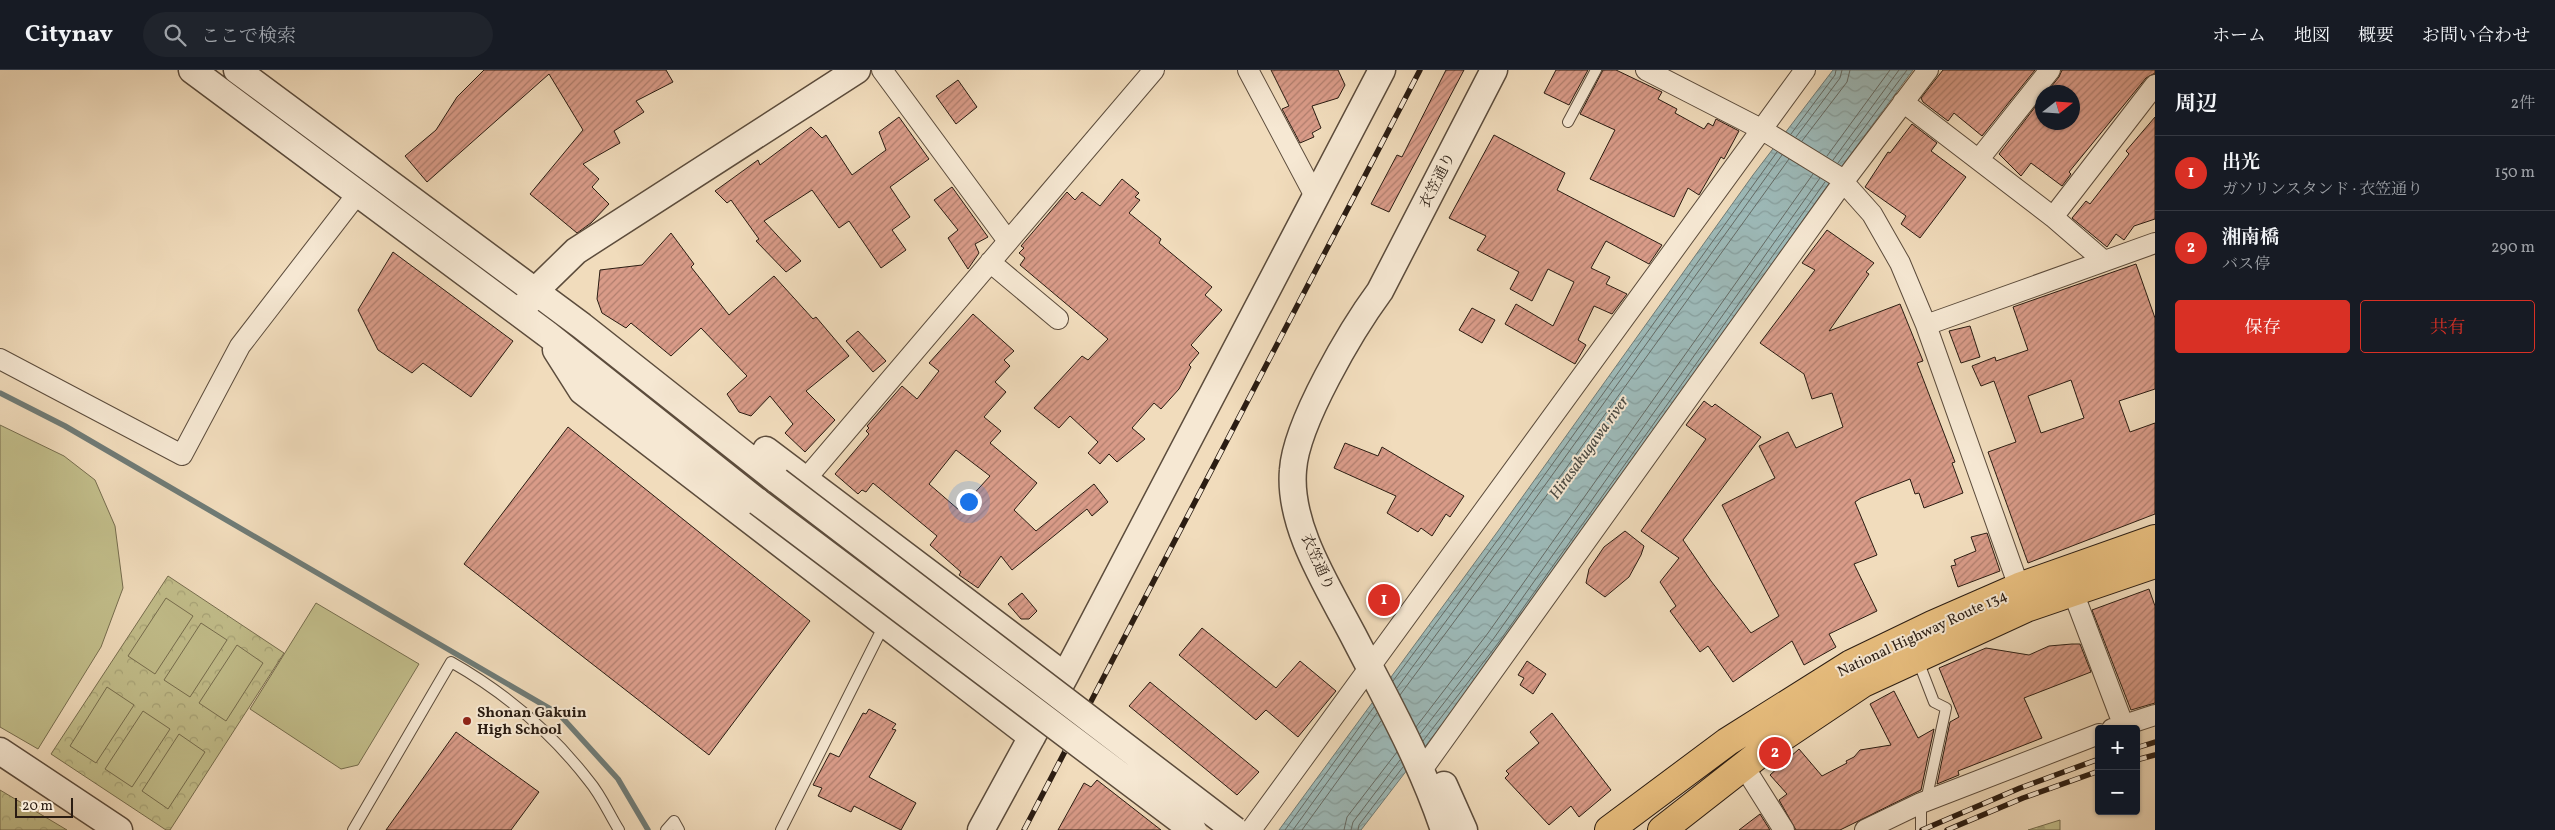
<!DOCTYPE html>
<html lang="ja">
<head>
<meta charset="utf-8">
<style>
	:root { --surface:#171b24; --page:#20242c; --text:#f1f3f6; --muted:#9ea1a6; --line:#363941; --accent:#d93025 }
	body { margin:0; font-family:Vollkorn,"Noto Serif JP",serif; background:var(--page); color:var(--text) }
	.controls { position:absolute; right:15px; bottom:15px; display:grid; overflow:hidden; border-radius:5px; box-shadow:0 1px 4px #0004 }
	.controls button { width:45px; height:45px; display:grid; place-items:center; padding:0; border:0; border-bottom:1px solid var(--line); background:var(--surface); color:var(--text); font:25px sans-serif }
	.compass { position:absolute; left:2035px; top:15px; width:45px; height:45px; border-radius:50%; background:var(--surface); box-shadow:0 1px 4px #0004; rotate:73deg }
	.scale { position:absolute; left:15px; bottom:12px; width:58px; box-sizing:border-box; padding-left:5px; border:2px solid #2a1c12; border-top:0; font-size:14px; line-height:18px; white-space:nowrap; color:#2a1c12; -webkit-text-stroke:4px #f6e8d3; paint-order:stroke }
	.you { position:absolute; left:968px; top:431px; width:18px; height:18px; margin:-12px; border:4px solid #fff; border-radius:50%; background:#1a73e8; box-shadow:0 0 0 8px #1a73e833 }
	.badge { display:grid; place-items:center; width:32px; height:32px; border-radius:50%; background:var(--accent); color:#fff; font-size:16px; font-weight:700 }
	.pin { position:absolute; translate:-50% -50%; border:2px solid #fff; box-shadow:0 1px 5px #0006 }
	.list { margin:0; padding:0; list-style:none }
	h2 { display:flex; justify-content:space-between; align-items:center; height:65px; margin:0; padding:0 20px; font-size:21px }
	h2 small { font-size:16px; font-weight:400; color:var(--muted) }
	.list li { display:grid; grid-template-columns:32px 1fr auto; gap:15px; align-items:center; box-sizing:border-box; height:75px; padding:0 20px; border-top:1px solid var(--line) }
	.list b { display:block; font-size:19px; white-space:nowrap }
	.list p { margin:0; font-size:16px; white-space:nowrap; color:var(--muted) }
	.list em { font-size:16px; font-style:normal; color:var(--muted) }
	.actions { display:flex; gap:10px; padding:15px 20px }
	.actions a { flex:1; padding:11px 0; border:1px solid var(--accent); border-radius:5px; text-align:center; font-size:18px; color:var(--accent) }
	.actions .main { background:var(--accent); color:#fff }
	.icon { flex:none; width:28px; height:28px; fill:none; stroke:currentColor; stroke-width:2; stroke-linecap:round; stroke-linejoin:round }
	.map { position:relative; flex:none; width:2155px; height:760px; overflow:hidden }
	header { display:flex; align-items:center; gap:30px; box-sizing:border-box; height:70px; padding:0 25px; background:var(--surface); border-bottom:1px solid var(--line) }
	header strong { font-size:24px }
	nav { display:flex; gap:28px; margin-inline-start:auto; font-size:18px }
	.search { width:350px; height:45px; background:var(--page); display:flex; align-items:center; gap:12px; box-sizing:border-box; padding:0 18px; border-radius:28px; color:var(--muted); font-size:19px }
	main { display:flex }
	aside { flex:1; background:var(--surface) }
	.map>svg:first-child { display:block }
</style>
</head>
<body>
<header>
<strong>Citynav</strong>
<div class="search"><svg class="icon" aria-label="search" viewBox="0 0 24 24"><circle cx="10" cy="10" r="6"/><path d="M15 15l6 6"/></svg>ここで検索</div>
<nav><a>ホーム</a><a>地図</a><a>概要</a><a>お問い合わせ</a></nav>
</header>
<main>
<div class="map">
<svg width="2155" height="760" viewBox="0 0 2155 760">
	<defs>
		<pattern id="forest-firs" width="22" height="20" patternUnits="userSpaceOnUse" patternTransform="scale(1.25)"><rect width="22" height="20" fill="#c2be8b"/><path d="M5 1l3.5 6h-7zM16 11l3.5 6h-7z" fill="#a7a377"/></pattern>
		<pattern id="park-crowns" width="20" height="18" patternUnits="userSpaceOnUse" patternTransform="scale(1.25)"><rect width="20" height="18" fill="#c2be8b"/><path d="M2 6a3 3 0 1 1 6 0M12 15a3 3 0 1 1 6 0" fill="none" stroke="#a7a377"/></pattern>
		<pattern id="water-waves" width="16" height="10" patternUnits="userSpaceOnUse" patternTransform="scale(1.25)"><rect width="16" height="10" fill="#9dbab9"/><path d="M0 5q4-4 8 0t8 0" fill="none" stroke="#879f9e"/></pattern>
		<pattern id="building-hatch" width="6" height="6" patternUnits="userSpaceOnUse" patternTransform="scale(1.25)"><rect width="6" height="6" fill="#d99b88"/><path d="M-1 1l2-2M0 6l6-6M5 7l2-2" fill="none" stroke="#b07e6e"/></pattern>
	</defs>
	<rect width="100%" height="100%" fill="#f1dcbc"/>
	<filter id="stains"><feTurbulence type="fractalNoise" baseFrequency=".004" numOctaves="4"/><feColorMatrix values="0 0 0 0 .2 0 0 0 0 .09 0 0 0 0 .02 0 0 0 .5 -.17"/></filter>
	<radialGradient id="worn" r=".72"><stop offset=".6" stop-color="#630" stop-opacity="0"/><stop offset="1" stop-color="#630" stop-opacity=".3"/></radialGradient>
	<path fill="url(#forest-firs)" stroke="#766d4e" d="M2060,750V760H2028Z"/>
	<path fill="url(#park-crowns)" stroke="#766d4e" d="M168,506L284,583L170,760H166L51,684Z
		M0,720L67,760H0Z"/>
	<path fill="#c2be8b" stroke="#766d4e" d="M0,355L64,386L95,410L115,456L123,518L101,577L38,679L0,657Z
		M166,528L193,546L155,604L128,586Z
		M316,533L419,594L358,695L341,699L250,639Z
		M201,553L227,570L190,627L164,610Z
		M237,575L263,593L226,651L199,633Z
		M107,617L134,635L96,693L70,676Z
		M143,641L170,659L132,717L105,699Z
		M179,664L205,682L168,739L142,721Z"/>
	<path fill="url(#water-waves)" stroke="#6f7b76" d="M1833,0H1913L1825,119L1503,575L1361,760H1279L1498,461L1753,105Z"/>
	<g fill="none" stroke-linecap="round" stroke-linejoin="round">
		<path stroke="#646b66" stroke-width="1" d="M1791,64L1835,5L1836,0
			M1796,67L1840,8L1842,0
			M1802,71L1847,12L1850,0
			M1827,86L1890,0
			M1833,90L1899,0
			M1838,93L1907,0
			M1393,611L1502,464L1777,82
			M1397,618L1507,468L1782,85
			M1400,625L1513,472L1789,89
			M1416,657L1488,563L1813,104
			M1420,664L1494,568L1820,108
			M1423,671L1499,572L1825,112
			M1285,760L1374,637
			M1293,760L1377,643
			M1302,760L1381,651
			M1344,760L1347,747L1397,682
			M1351,760L1353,752L1400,690
			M1358,760L1359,755L1403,697"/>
		<path stroke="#6f7b76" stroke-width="5.5" d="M0,323L65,356L559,644L618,709L648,760"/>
	</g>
	<path fill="url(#building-hatch)" stroke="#2a1c12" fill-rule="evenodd" d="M484,0H666L673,12L636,31L644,42L614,61L620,73L583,94L599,109L592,117L609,134L591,153L577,163L530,124L583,60L549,4L427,112L405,86L436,60L457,27Z
		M1271,0H1338L1345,15L1338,28L1312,36L1321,58L1312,63L1314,67L1300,73L1282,39L1289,36Z
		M1446,0H1464L1389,142L1371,134L1397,85L1402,87Z
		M1556,0H1588L1569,35L1544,23Z
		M1603,0H1616L1662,22L1658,29L1677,39L1675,43L1704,59L1708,53L1713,56L1716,49L1739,61L1724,89L1721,87L1699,125L1688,118L1674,147L1590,109L1615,60L1580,44Z
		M1943,0H2035L1982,66L1954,43L1948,51L1923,32L1921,28Z
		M2062,0H2155V3L2146,8L2069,102L2071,104L2062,116L2031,93L2021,106L1999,84L2042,28V52H2072V22H2047L2059,7Z
		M958,10L977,37L956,54L936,26Z
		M899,47L929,89L890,117L910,147L892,160L906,180L881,198L849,151L839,158L812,120L764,151L801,191L786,202L756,171L759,169L731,130L727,133L715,121L758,90L760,95L811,57L822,68L826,65L852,105L886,80L879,62Z
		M2155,47V149L2134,156L2124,170L2116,164L2107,177L2072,148L2086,131L2090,134L2129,84L2126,81Z
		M1912,54L1937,73L1931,81L1966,107L1920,168L1901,154L1906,146L1865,117L1888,82L1890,83Z
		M1494,65L1565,103L1557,120L1662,175L1649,194L1606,171L1591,198L1610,207L1606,214L1627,224L1612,244L1594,236L1578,270L1586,275L1575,294L1505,254L1516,234L1553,256L1574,212L1548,199L1532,231L1510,219L1519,202L1477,180L1486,166L1449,148Z
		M1122,109L1139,123L1135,127L1140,130L1129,143L1161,169L1159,173L1212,217L1205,225L1222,240L1191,275L1199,283L1189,295L1191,297L1179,319L1161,339L1154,333L1132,358L1145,369L1117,392L1109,384L1100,394L1088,383L1098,372L1070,346L1059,358L1034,338L1082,286L1088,290L1108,269L1020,195L1025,188L1019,183L1024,178L1021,176L1067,122L1075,130L1082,122L1100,136Z
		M952,117L988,167L975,174L979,183L968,199L948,168L958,160L934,130Z
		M1827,160L1874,193L1866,202L1869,204L1829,261L1900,234L1923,291L1917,293L1955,392L1952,393L1963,423L1924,438L1919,423L1915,424L1910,409L1861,428L1855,432L1877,485L1854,494L1877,541L1829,564L1836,577L1804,595L1792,571L1733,612L1708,576L1700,582L1670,541L1676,536L1660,512L1679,488L1641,461L1706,369L1686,355L1704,331L1712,337L1715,334L1761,367L1683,470L1711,511L1751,563L1779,546L1722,435L1775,408L1759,376L1788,362L1796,378L1843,357L1832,323L1812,329L1804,304L1760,273L1815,200L1802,193Z
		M671,163L694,194L691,197L729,245L774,206L813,249L816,247L849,286L806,321L835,350L805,382L785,363L793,354L770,326L751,346L739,342L727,324L747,306L701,258L671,286L631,253L626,258L602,243L597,229L600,200L642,195Z
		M393,182L513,271L471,327L423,293L412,303L378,280L358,240Z
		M2136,194L2155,248V319L2119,331L2130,362L2155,353V444L2028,493L1988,382L2016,372L1994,311L1981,316L1972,296L1995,287L1996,291L2028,280L2013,237ZM2071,310L2084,348L2041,363L2028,326Z
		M1472,238L1495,250L1482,273L1459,260Z
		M973,244L1014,281L1004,290L1010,296L995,312L1006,322L984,347L1001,361L990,373L1037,413L1014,440L1036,461L1094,414L1108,432L1092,446L1087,439L1012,500L1001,486L978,518L959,505L961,502L930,475L937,466L873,413L866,422L862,420L858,424L835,404L869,364L866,361L869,358L867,356L902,316L917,329L939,301L929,293ZM956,380L990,406L959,440L929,414Z
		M1970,256L1980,287L1961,293L1949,261Z
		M858,261L886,291L873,302L846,271Z
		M568,357L810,551L709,685L464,494Z
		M1345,373L1378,386L1382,377L1464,426L1450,447L1446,444L1432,466L1421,458L1418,462L1387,443L1396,426L1334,398Z
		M1625,461L1644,476L1641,485L1629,507L1605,527L1586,513L1589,499L1604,477Z
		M1987,463L2000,501L1958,517L1951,496L1956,495L1954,490L1976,481L1971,467Z
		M2149,519L2155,536V633L2131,640L2092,540Z
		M1022,523L1037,541L1029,549H1021L1008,534Z
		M1202,558L1276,618L1300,591L1336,621L1298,667L1266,640L1256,650L1179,585Z
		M2072,574H2080L2091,602L2024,628L2042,668L1958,701L1959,705L1937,714L1950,652L1959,647L1939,598L1986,578L2029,585L2049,576Z
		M1527,591L1546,604L1533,624L1520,615L1524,608L1518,605Z
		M1150,612L1259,702L1237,725L1129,636Z
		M1894,621L1918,668L1934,659L1921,720L1840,760H1796L1779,730L1787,724L1770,705L1799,679L1822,706L1847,693L1846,691L1854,687L1860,680L1891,675L1870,634Z
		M869,639L896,654L892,659L896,660L869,707L916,733L901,760L854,736L851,742L818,726L822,718L813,715L830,683L839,687L863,643L866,644Z
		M1552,643L1611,720L1579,747L1571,736L1549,755L1505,708L1509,704L1506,701L1539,673L1530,662Z
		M456,662L539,722L511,760H386Z
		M1097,710L1161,760H1058L1084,713L1091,717Z
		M1760,744L1770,760H1739Z"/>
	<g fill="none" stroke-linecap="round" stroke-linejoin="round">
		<g stroke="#5c4c3c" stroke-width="12">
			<path id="service" d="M1568,52L1596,0
				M1917,588L1934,632L1946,638L1926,731
				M1921,733V760
				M353,760L451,592C504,622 552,663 589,711C601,725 609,744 619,760
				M666,760L674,751L679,760
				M781,760L884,555"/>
		</g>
		<g stroke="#5c4c3c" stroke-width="22">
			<path id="minor" d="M882,0L1008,171
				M1248,0L1316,128
				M1646,0L1761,59L1839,107L1872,144L1900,193L1926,255L2019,517
				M1903,32L2053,147L2104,191
				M1979,89L2050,0
				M2053,147L2155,15
				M990,192L1058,249
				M1926,255L2155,173
				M0,289L182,385L240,276L358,123
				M804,411L1154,0
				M2073,522L2123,654
				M2112,659L2155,645
				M1743,695L1784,760
				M1422,700L1844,111L1928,0
				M1251,760L1805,0
				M1865,760L1921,733L2099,664"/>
		</g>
		<g stroke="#5c4c3c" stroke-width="29">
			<path id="tertiary" d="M192,0L547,264L758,432
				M237,0L582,256L778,411
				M526,235L535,221L576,181L857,0
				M556,280L582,321L1032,667
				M766,380L1065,606
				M0,681L119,760
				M1444,715L1464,760
				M981,760L1065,606L1382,0
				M1444,760C1421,691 1386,629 1353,565C1328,517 1288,456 1293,400C1296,353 1352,259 1380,221L1494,0"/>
		</g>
		<g stroke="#2a1c12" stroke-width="30">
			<path id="trunk" d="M1609,760L1727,672L1851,594L1932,555L2019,517L2155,469
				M1662,760L1772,674L1863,613L2026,538L2155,494"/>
		</g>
		<use href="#service" stroke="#f6e8d3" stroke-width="10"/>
		<use href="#minor" stroke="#f6e8d3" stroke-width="20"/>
		<use href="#tertiary" stroke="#f6e8d3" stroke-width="26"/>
		<use href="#trunk" stroke="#e8be7e" stroke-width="28"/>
		<g stroke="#2a1c12" stroke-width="5.5">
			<path id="rail" d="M2136,678L2155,672
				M2136,690L2155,685
				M1024,760L1420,0
				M1922,760L2020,718L2099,689
				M1947,760L2023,728L2099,701"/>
		</g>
		<use href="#rail" stroke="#f6e8d3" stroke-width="4" stroke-dasharray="11" stroke-linecap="butt"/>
		<g stroke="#5c4c3c" stroke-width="29" stroke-linecap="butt">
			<path id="tertiary-bridge" d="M778,411L1235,760
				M758,432L1193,760"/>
		</g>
		<use href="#tertiary-bridge" stroke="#f6e8d3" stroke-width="26"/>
	</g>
	<circle fill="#8f2418" stroke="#f6e8d3" stroke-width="2" cx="467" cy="651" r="5"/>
	<g text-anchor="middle" stroke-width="4" stroke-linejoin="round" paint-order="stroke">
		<g font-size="15" fill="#2a1c12" stroke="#f6e8d3">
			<text transform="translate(1437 110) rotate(-63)" y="5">衣笠通り</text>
			<text transform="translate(1318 492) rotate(66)" y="5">衣笠通り</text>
			<text transform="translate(1922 563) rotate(-25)" y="5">National Highway Route 134</text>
		</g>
		<g font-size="15" font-weight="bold" fill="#2a1c12" stroke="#f6e8d3" text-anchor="start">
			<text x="477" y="647">Shonan Gakuin<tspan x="477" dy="17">High School</tspan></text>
		</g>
		<g font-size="16" font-style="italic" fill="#4c4b44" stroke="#f6e8d3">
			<text transform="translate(1588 377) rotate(-54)" y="6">Hirasakugawa river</text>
		</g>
	</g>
	<rect width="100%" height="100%" filter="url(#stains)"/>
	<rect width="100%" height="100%" fill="url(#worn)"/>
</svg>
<div class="controls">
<button>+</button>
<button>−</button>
</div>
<svg class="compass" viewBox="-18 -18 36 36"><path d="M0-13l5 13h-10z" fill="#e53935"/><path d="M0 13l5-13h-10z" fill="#9ea1a6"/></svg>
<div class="scale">20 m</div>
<div class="you"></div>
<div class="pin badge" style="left:1384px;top:530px">1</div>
<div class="pin badge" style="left:1775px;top:683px">2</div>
</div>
<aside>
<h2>周辺<small>2件</small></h2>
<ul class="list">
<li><span class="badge">1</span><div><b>出光</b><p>ガソリンスタンド · 衣笠通り</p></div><em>150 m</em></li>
<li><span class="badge">2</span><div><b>湘南橋</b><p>バス停</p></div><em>290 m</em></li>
</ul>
<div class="actions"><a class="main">保存</a><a>共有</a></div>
</aside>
</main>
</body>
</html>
